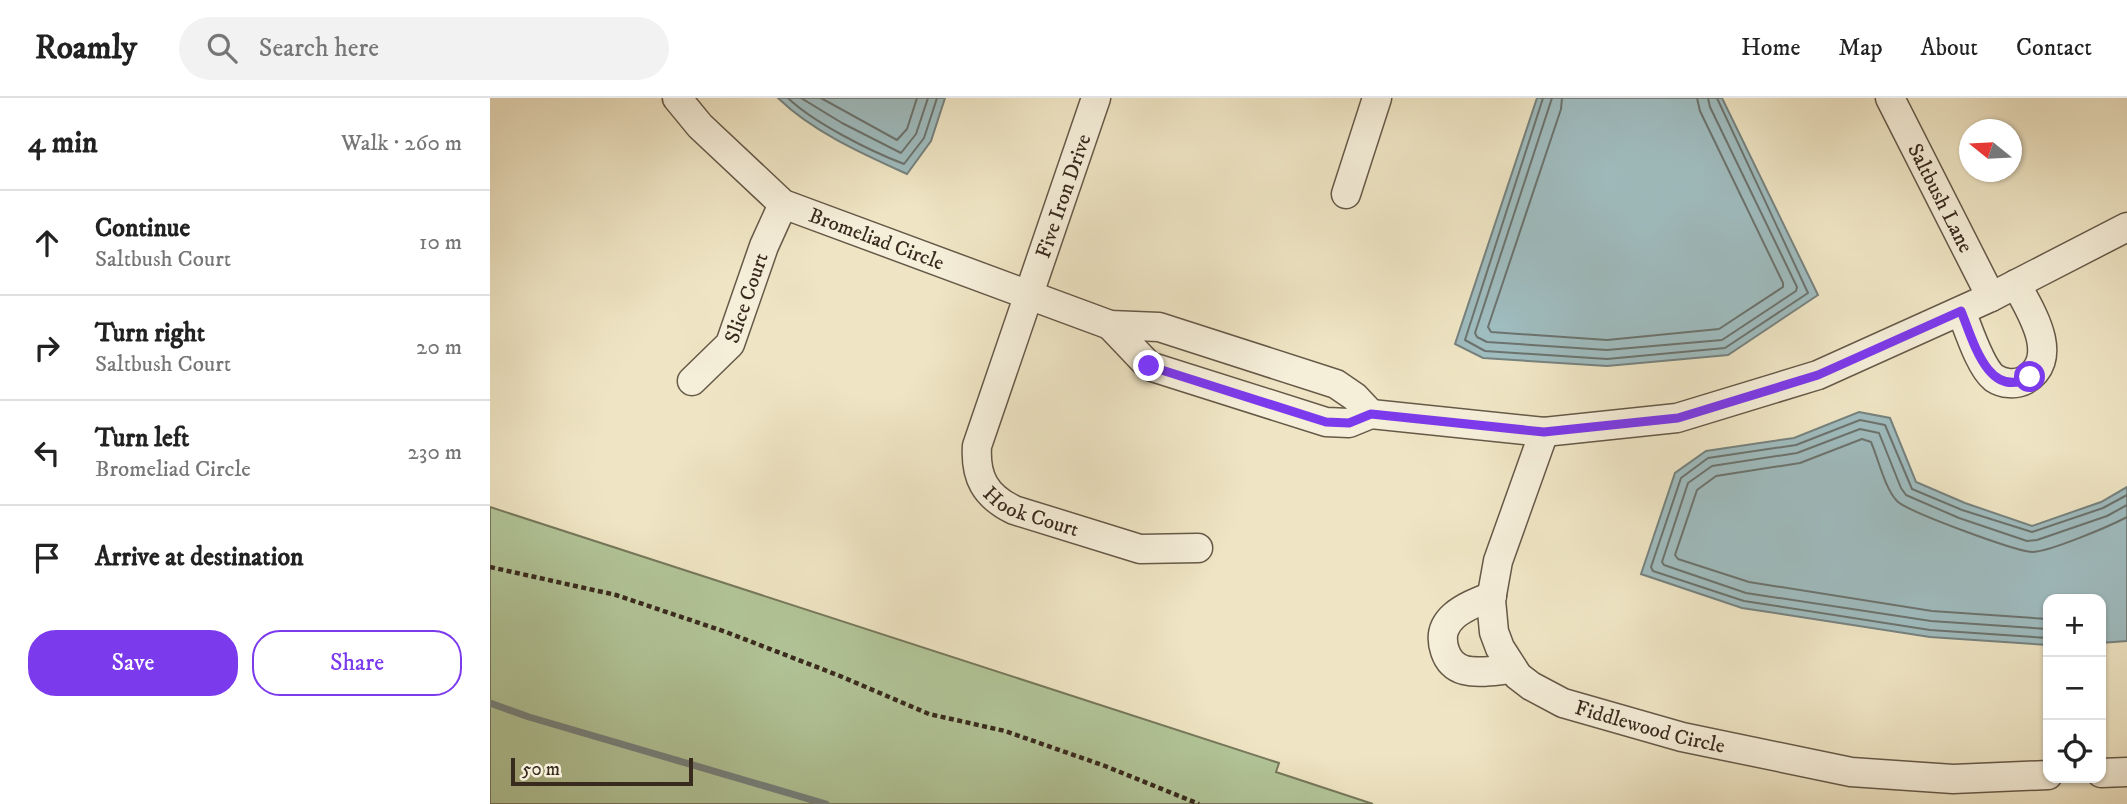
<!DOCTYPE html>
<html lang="en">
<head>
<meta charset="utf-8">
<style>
	:root { --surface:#fff; --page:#f2f2f2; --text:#222; --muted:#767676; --line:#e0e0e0; --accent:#7c3aed }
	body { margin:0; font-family:"IM FELL DW Pica",serif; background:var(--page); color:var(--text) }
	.controls { position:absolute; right:21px; bottom:21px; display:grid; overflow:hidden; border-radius:14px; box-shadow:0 2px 5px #0004 }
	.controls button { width:63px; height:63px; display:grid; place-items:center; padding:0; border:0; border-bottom:2px solid var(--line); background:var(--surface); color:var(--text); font:35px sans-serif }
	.compass { position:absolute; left:1469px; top:21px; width:63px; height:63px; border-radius:50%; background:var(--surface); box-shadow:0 2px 5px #0004; rotate:288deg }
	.scale { position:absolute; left:21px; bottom:18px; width:182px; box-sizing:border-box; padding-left:7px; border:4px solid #392a1e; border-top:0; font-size:19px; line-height:24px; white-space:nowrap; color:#392a1e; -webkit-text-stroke:5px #f5eed9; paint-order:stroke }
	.stop { position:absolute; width:21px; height:21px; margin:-16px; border:5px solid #7c3aed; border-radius:50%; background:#fff }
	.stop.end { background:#7c3aed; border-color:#fff; box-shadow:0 2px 7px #0008 }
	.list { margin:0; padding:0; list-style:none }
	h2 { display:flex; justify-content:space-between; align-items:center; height:91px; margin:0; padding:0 28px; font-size:30px }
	h2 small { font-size:23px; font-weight:400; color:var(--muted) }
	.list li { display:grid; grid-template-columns:46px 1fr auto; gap:21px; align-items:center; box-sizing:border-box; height:105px; padding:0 28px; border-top:2px solid var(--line) }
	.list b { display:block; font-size:26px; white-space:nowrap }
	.list p { margin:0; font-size:23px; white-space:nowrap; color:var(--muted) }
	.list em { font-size:23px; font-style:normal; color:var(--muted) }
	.actions { display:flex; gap:14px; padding:21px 28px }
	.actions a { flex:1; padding:16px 0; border:2px solid var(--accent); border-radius:28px; text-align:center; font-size:24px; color:var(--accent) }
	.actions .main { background:var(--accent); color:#fff }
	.icon { flex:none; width:38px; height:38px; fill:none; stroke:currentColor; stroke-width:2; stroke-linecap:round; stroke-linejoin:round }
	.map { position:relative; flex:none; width:1637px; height:706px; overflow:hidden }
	header { display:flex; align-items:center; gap:42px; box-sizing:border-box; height:98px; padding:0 35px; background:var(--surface); border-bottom:2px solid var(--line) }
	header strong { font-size:33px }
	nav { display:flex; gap:38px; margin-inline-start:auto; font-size:24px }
	.search { width:490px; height:63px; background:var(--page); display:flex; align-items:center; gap:18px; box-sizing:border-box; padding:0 24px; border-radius:38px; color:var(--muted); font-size:26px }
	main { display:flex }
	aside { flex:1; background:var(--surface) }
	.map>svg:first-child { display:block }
</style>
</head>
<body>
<header>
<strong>Roamly</strong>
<div class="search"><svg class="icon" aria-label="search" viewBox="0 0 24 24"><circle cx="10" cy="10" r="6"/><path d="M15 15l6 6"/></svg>Search here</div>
<nav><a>Home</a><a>Map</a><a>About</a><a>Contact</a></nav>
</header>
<main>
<aside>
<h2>4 min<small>Walk · 260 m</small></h2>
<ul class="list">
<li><svg class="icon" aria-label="ahead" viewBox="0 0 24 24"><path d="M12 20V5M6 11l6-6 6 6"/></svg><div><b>Continue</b><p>Saltbush Court</p></div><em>10 m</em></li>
<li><svg class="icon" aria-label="right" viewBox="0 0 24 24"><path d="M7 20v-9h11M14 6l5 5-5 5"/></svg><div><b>Turn right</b><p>Saltbush Court</p></div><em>20 m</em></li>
<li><svg class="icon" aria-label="left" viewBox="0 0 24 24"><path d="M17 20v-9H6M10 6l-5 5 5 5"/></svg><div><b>Turn left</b><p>Bromeliad Circle</p></div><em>230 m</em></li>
<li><svg class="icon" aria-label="arrive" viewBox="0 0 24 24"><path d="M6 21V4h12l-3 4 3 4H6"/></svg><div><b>Arrive at destination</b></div></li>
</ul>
<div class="actions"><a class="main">Save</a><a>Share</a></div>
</aside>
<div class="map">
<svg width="1637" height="706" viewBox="0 0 1637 706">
	<rect width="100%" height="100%" fill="#efe5c4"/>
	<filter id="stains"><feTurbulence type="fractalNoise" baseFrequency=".00286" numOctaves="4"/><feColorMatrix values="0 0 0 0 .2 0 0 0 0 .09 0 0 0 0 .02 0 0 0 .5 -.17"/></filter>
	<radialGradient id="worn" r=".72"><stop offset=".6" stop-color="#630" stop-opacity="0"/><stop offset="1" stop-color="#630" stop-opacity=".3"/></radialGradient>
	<path fill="#b2c699" stroke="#76785c" stroke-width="2" d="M0,409L789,665L786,674L883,706H0Z"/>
	<path fill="#9fbcbf" stroke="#76827f" stroke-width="2" d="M288,0H455L441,43L417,76C373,56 323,34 288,0Z
		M1047,0H1232L1328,197L1238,257L1117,268L993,260L965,246Z
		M1369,314L1400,320L1426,384L1475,405L1542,428L1611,404L1637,389V543L1611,545V501H1558V547L1440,539L1252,510L1151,476L1185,375L1216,353L1304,340Z"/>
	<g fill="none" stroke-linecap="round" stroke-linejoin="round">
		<path stroke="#6c736e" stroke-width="2" d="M298,0C324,25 380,53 414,66L434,40L447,0
			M311,0L352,25L411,55L426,36L438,0
			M331,0L407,42L417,31L427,0
			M1053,0L975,242L995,253L1117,261L1235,250L1318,195L1227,0
			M1062,0L985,235L987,239L997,244L1117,252L1232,242L1306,193L1307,189L1220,9L1218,0
			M1072,0L1071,11L998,229L1001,234L1117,242L1229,231L1293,189V185L1210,13L1207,0
			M1558,521L1442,513L1259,484L1188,461L1185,457L1207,392L1226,378L1310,365L1372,341L1381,344C1388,360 1395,391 1407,403C1418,414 1525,453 1542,454C1559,454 1620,428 1637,419
			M1558,531L1441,523L1256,495L1174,467L1172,464L1198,385L1222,368L1307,355L1370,331L1389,335L1411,390L1416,397L1469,420L1537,443L1547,442L1617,418L1637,407
			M1558,540L1440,532L1254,503L1163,473L1161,469L1191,380L1218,360L1306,347L1370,322L1395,327L1422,391L1472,412L1542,434L1613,410L1637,397"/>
		<path stroke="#76827f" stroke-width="7" d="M0,605L39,619L336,706"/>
		<g stroke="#665948" stroke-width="31">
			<g id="street">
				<path id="s1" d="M187,0L210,28L293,106L620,227L669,229L846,286L865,299L881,316"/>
				<path id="s2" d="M606,0L487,348C485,379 495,398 524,412L650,451L708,450"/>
				<path id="s3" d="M1400,0L1501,199"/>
				<path d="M856,96L887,0"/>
				<path d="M1471,213C1478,230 1490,269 1504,280C1513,286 1526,287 1535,282C1572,260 1540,212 1526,186"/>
				<path d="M620,227L659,268L836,324L859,325L881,316L1054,334L1187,320L1328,277L1501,199L1637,129"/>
				<path id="s4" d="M202,283L240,246L274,148L293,106"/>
				<path id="s5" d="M1054,334L1008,463L1001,502L1004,534L1010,550L1028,578L1041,588L1073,605L1192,639L1361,674L1463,681L1558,677"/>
				<path d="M1002,498C977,508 944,520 955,553C958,562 964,569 974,572C989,576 1007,572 1023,571"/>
				<path d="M1611,675L1637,674"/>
			</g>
		</g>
		<path stroke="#392a1e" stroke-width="4.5" stroke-dasharray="5 3.5" stroke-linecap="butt" d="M0,469L126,497L236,534L350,578L439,616L515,633L615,668L709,706"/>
		<use href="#street" stroke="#f5eed9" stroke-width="28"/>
	</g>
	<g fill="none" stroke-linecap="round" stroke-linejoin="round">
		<path stroke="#7c3aed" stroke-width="9" d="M659,268L836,324L859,325L881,316L1054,334L1188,320L1328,277L1471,213C1483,242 1498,303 1540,279"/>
	</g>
	<g text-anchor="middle" stroke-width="5" stroke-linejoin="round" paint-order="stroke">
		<g font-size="21" fill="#392a1e" stroke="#f5eed9">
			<text transform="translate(573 98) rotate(-71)" y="7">Five Iron Drive</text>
			<text dy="7" stroke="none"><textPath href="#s3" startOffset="112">Saltbush Lane</textPath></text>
			<text dy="7" stroke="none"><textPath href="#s1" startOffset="250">Bromeliad Circle</textPath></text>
			<text dy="7" stroke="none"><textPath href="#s4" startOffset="102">Slice Court</textPath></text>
			<text dy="7" stroke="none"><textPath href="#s2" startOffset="464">Hook Court</textPath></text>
			<text dy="7" stroke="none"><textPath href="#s5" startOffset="402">Fiddlewood Circle</textPath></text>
		</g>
	</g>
	<rect width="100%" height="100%" filter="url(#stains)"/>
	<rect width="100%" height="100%" fill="url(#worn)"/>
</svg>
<div class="controls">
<button>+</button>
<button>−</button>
<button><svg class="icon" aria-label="locate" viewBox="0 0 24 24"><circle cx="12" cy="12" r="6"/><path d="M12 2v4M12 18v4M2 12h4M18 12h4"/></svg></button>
</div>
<svg class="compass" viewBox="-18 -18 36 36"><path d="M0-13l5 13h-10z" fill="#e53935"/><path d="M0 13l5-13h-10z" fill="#767676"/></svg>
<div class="scale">50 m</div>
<div class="stop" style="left:1540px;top:279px"></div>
<div class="stop end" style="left:659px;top:268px"></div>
</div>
</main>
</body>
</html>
